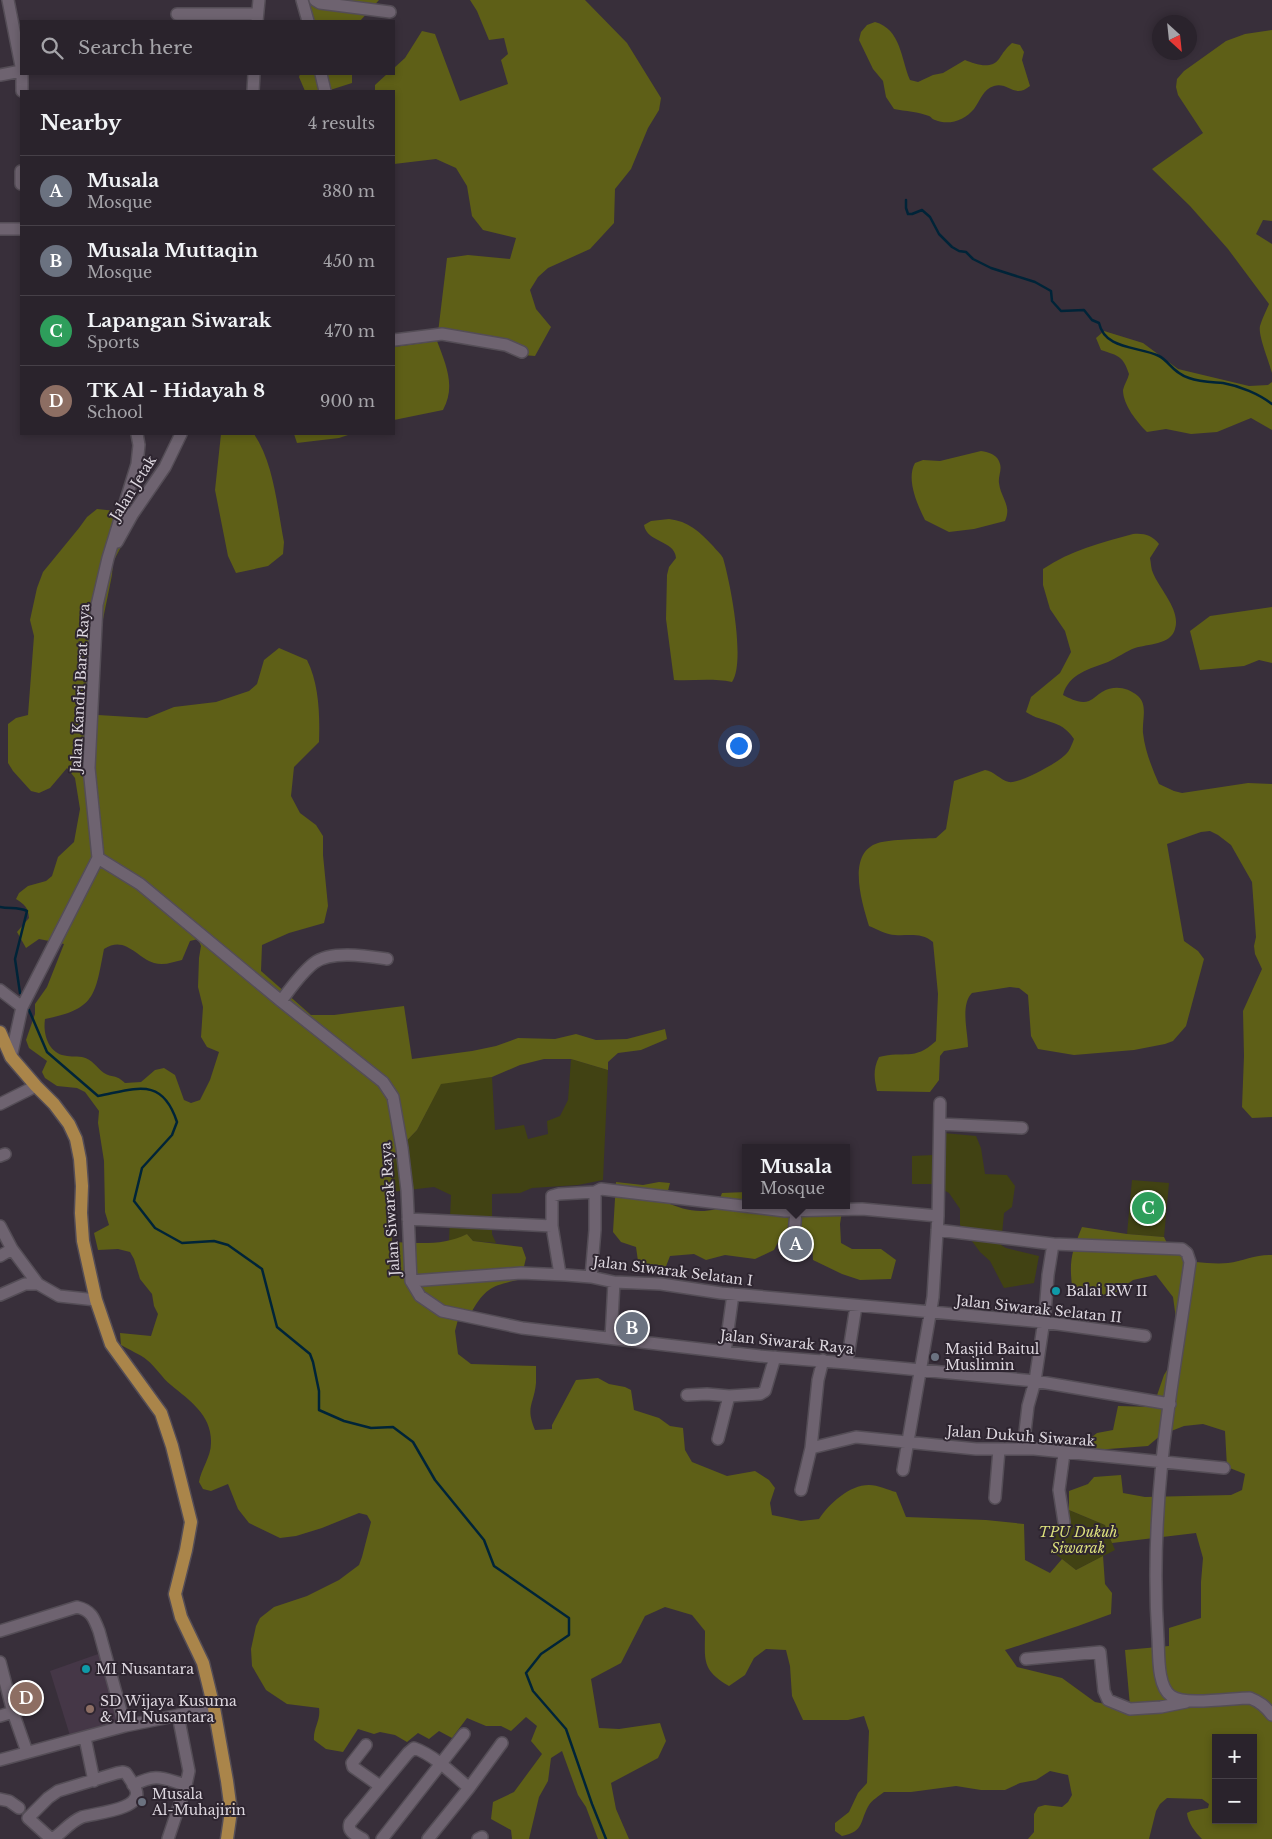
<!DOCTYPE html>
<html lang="en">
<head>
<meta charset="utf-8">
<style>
	:root { --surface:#2a232c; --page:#322b34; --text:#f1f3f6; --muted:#a5a4a9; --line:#464048; --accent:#85cf4c }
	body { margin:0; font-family:"Libre Baskerville",serif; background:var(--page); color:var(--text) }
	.controls { position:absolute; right:15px; bottom:15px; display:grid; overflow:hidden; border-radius:0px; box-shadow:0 2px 8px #0003 }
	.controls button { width:45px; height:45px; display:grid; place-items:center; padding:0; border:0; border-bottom:1px solid var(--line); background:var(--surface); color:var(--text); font:25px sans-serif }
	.compass { position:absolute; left:1152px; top:15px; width:45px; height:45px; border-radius:50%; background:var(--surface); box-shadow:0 2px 8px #0003; rotate:153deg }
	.you { position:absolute; left:738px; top:745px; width:18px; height:18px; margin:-12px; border:4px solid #fff; border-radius:50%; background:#1a73e8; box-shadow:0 0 0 8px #1a73e833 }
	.badge { display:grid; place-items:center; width:32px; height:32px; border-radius:50%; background:var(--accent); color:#fff; font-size:16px; font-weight:700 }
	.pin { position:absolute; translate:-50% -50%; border:2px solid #fff; box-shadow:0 1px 5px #0006 }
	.popup { position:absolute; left:742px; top:1144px; width:108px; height:65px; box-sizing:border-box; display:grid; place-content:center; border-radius:0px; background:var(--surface); filter:drop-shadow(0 1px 4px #0005); font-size:16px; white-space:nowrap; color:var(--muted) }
	.popup b { font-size:19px; color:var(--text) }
	.popup::after { content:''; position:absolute; left:50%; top:100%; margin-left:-10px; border:10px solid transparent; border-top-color:var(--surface) }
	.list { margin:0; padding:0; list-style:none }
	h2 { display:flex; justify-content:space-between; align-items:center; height:65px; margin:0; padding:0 20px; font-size:21px }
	h2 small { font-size:16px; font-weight:400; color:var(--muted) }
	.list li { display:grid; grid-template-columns:32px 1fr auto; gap:15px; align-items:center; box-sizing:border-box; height:70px; padding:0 20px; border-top:1px solid var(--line) }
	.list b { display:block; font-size:19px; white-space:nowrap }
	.list p { margin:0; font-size:16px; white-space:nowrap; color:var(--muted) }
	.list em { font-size:16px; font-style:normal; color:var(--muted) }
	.icon { flex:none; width:28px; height:28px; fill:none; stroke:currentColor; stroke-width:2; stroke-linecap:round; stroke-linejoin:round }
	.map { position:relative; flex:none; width:1272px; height:1839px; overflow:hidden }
	.search { position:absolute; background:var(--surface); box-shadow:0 2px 8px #0003; left:20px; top:20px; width:375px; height:55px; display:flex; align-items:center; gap:12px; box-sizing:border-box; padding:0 18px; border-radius:0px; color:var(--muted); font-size:19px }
	.panel { position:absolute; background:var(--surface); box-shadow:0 2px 8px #0003; left:20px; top:90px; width:375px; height:345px; border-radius:0px }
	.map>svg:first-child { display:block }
</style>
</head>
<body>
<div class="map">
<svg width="1272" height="1839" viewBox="0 0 1272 1839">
	<rect width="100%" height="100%" fill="#382f3a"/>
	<path fill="#453747" d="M101,1653L124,1723L71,1739L50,1671Z"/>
	<path fill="#414213" d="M571,1059L608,1070L603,1180L578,1185L532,1188L520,1193L492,1194V1234L496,1243L473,1241L467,1234L455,1241H449L451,1195L434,1187L391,1192L395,1153L417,1130L441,1083L492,1077L495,1130L524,1125L528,1139L548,1134L547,1121L560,1116L568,1100Z
		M933,1132L976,1136L981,1148L985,1174L1007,1175L1015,1186L1012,1207L1004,1213L1001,1245L1006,1248L1039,1256L1034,1283L1004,1288L990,1261L980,1252L960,1225V1209L949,1193L933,1184H912V1156L933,1155Z
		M1132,1180L1169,1183L1164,1237L1127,1234Z
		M1069,1510L1105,1525L1115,1550L1076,1570L1054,1553L1053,1527Z"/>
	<path fill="#5e5f17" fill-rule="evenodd" d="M305,0H379L360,21H311Z
		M470,0H585L627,43L661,98L659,110L648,128L631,169L615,189L614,223L590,249L548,268L538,277L530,290L536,309L551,327L535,356L523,355L444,338L437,341C446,365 456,386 443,410L394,420V347L437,341L447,258L468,255L510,259L516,238L483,230L472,216L467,186L456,168L436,159L394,164V91H375V85L387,74H394V68L405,58L422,31L435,34L460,101L508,84L501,60L508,54L504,38L489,40L477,11Z
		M875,22C901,29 901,59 910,80L918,82L933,75L943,73L965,60C975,64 991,70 999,59C1003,53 1006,48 1012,43L1020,45L1024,52L1022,60L1030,86C1014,99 1009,82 994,86C983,89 980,101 974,109C965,120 949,126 935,120C931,119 932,117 929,116C919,112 905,111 894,109L886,97L883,81L873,69L859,40L861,32L867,25Z
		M1272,30V221L1263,220L1256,234L1272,244V373C1269,361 1258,336 1260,326C1262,319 1266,311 1269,304L1228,249L1190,206L1152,169L1203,133L1178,95L1176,87L1177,79L1184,71L1226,41L1245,34Z
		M300,74H352V83L327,91H305L299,77Z
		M1104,331L1143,343L1178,369L1249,386L1268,385L1272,382V430L1251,418L1217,432L1191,434L1166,429L1147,432C1137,422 1123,405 1123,390C1124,385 1128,379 1129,374C1123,356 1119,356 1101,350L1096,338Z
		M221,434H254C274,464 277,506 284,542L283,554L268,566L236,573L228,556L215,490Z
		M294,434H351L339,438L297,443Z
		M981,451C989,452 998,455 1000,464C1002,470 998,477 999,483C1001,499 1012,505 1005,521L974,529L949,532L925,520C917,504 906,479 915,463L923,460L940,461Z
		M97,509L116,511L121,524L129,532L113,562L112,575L100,634L98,715L147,718L174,707L216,702L249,691L257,684L264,660L279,648L307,660C319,684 320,715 319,742L294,767L291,796L300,813L316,825L323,836V855L328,906L324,923L289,933L262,945L261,971L311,1015H334L404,1006L412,1059L472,1051L496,1046L518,1038L555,1039L576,1034L596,1040L627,1039L665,1029L667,1039L641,1050L618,1053L608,1062V1070L571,1059H544L520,1065L492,1077L441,1084L417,1130L395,1153L390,1199L392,1242C418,1243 444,1246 467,1234L473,1241L522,1247L526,1258L521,1279C493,1286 487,1286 472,1311L460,1312L455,1331L458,1354L471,1364L536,1366C536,1372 536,1377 536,1383C534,1405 525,1406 535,1430L552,1429V1425L576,1380L598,1378L609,1384L625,1387L631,1390L634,1410L659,1418L670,1426L683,1428L685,1450L692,1462L727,1476L755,1471L769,1480L775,1488L770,1503L772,1515L801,1521L819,1519C829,1504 849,1485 869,1485C878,1485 888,1490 896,1492L906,1517L986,1520L1024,1524L1025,1560L1050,1573L1062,1559L1076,1570L1103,1556L1105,1584L1112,1593L1111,1614L1078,1626L1005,1650L1017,1667L1062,1678L1095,1702L1121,1707L1130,1706L1125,1650L1169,1646V1628L1201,1618V1582L1203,1558L1196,1533L1112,1543L1105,1525L1069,1510V1491L1088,1484L1094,1477L1121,1475L1123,1493L1145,1497L1231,1495L1242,1490L1245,1474L1227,1467L1225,1431L1203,1424L1184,1426L1161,1435L1148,1446L1095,1450L1088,1440L1097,1433L1113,1430L1118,1406L1153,1407L1164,1375L1172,1362L1177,1326L1173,1297L1156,1275L1133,1280L1112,1295L1073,1294C1069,1263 1070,1256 1082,1227L1127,1234L1164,1237L1167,1243L1190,1247L1196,1262C1206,1263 1218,1264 1228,1263C1243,1261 1257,1254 1272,1255V1839H1202C1195,1832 1188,1823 1187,1813L1191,1811L1208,1808L1209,1804L1202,1799L1167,1798L1160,1804L1156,1811L1149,1839H1028L1034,1832V1814L1038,1807L1045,1805L1062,1807L1068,1802L1072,1795L1068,1775L1050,1771L1036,1780L1020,1783L1005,1790H981L956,1786L911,1792H884C879,1796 872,1800 869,1805C859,1822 865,1831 842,1836L835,1831V1823L849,1812L858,1793L867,1783L869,1731L864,1716L848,1720H803L792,1696L790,1666L786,1650L766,1649L754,1658L745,1675L729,1686C701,1670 705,1660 705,1631L692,1615L665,1607L645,1616L621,1663L591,1679L599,1728L619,1729L660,1723L666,1741L658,1758L611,1783L616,1809L629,1839H598L586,1807L578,1795L562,1751L551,1758L548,1781L539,1797L529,1839H512L511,1830L491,1819L493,1802L514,1792L542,1754L531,1741L537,1726L526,1717L511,1731L501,1726H486L467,1718L452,1738L439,1731L429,1739L418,1733L407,1742L395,1735L380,1732L374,1734L358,1729L343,1752L326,1749L314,1740C313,1728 321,1720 319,1708L287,1704L266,1690L252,1666L251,1649L256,1626L260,1618L274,1607L307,1596L339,1580L359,1565L362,1557L371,1522L367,1515L359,1513L322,1528L296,1536L280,1538L249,1523L238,1509L228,1484L211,1491L203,1489L199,1482C201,1469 211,1457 211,1443C212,1415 190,1401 171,1385C162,1378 156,1367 147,1360C140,1354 129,1350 121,1345L120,1333L151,1336L158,1314L154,1306L152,1294L140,1279L134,1259L130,1252L118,1249L98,1250L94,1233L109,1225L105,1212L104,1161L98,1123L99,1111L85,1092L77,1088L57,1086L45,1078L42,1072L47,1061L29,1048L26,1040L35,1014V1004L47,987L64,944L39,939L26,948L17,932L29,918C28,907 25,905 16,899L19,893L28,886L46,881L52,876L58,857L74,842L80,809L75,778L67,768L50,788L39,793L31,791L13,771L8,763V724L16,718L28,715L34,636L30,620L37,588L43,572L79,528L87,517ZM198,939L201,946L199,958L198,987L203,1007L201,1037L207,1047L219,1052L210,1080L200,1100L191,1103L184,1100L175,1075L164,1068L155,1070L141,1082L125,1083C116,1074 112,1078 104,1073C96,1067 92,1059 82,1057C75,1056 69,1057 62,1055C47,1050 43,1032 45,1019C96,1009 95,995 104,949C125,935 136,957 154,963C164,966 173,962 182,960L190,941ZM1216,1738H1253V1820H1216Z
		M669,519C688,521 700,532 713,546C716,550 721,554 723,558C730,581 746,662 732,682C712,678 694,681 674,680L666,619L667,575L669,567L676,558C675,540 647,543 644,525L651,521Z
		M1133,534C1144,533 1152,535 1159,544L1150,558C1151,563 1151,569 1153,573C1160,590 1181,610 1175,629C1171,645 1147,644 1135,648C1126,651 1117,658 1108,662C1090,669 1069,673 1063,695C1071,699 1080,704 1089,701C1094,699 1098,694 1102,692C1114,685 1127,687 1138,696C1148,705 1142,720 1143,733C1145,751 1152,768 1159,784L1174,791L1182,793L1248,783L1272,784V1117L1252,1118L1242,1107L1244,1056L1243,1011L1262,969L1255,954L1254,946L1256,937L1252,882L1231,845L1218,835L1210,831L1201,832L1167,844L1184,941L1198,951L1204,959L1186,1026L1173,1041L1165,1044L1134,1050L1074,1055L1038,1049L1031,1036L1028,995L1019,988L1010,987L972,993C960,1005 968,1032 968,1047L944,1051L940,1056L939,1080L930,1092L877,1091C874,1078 873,1069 879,1057C905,1050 913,1062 936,1041L938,994L933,942C921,932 909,936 895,935C887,935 877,929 869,926C862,903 846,853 878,843C891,839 921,839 936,838L946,829L954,781L985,770C994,771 1000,780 1009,782C1019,784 1060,762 1067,753C1070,750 1072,744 1074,739C1060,718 1044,724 1026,712L1031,697L1060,673L1071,652L1065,631L1050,609L1043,585V569C1071,550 1101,543 1133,534Z
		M1272,607V663L1259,660L1244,666L1200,670L1190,631L1210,616Z
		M616,1182L643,1185L659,1182L670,1183L665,1202C682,1209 697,1214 716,1209L722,1193L746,1192V1205H843L840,1224L841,1243L852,1249H881L896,1260L891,1279L860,1280L842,1274L813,1260L812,1243L806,1232H783L774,1250L755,1259L725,1255L706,1260L694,1254L670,1256L663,1274L643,1270L638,1261L636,1247L621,1242L613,1232Z"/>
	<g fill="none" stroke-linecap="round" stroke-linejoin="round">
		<path stroke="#002438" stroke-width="2.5" d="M906,200V208L908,214H912L922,210L930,217L939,234L952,247L959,251L966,252L973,259L991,268L1035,282L1051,291L1052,301L1061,311L1084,310L1092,320L1099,323C1105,350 1138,346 1159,356C1169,361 1173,373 1189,378C1200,382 1212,382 1223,383C1240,386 1259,394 1272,404
			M0,907C10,909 18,907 27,911L15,959L20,993
			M29,1010L47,1052L98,1096C136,1089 162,1076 177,1122L172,1135L142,1168L134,1201L155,1228L182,1243L214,1241L228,1245L262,1269L277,1327L310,1354L313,1362L319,1391V1410L344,1421L371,1428L393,1427L413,1442L435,1480L484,1540L494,1566L569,1618V1635L541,1654L526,1673L533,1691L566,1729L592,1804L606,1839"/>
		<g stroke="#544d56" stroke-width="14">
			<path id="minor" d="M8,0L21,66
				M302,0L308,21
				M315,0L320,3L390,12
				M177,14H257
				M257,21L259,0
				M22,74V91
				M321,74L325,91
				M0,75L21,71
				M253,91L254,74
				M21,171V184
				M0,229H21
				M394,340L442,334L506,345L522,352
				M117,542L132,515L165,467L181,434
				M98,858L140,884L281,1001L383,1082L393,1097L402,1148L407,1190L411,1281L420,1296L442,1311L522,1328L760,1356L847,1363L1035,1381L1170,1404
				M98,858L89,768L97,605L108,558L137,464L139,445L137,434
				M0,990L22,1007
				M281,1001C291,988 301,973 314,963C331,950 367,956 387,959
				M11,1057L22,1007L98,858
				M0,1104L36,1086
				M940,1124L1022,1128
				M0,1156L5,1154
				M408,1219L552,1226
				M0,1226L12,1249L38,1284L59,1296L96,1300
				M937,1230L1053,1244L1182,1249L1187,1253L1190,1262C1181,1328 1169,1394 1162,1461C1156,1520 1154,1580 1158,1639C1159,1654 1157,1686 1171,1696C1185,1706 1231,1698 1250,1698C1260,1702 1265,1706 1272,1715
				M794,1234L796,1211
				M0,1256L12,1249
				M560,1274L552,1226V1196L559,1194L595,1192
				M591,1277L595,1230V1192L601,1189L785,1211L862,1209L938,1216
				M411,1281L521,1273L566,1275L591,1277L614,1282L661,1284L721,1293L1043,1322L1145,1336
				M0,1295L25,1284H38
				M611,1338L614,1282
				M725,1352L733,1294
				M847,1363L856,1306
				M687,1395L707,1394L729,1396
				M718,1439L729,1396L760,1394L765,1391L775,1357
				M811,1448L856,1437L976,1449H1034L1224,1468
				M1023,1449L1028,1406L1035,1381L1045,1313L1048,1275L1053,1244
				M903,1470L933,1297L938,1216L940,1103
				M801,1490L811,1448L818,1380L823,1360
				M995,1498L999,1450
				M1064,1522L1059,1490L1064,1453
				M0,1631L77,1607C91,1610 94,1618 99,1631L125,1726
				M1026,1659L1100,1652L1104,1691L1108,1700L1130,1709L1161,1707L1186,1702
				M0,1662L13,1712L27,1752
				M0,1716L13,1712
				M85,1738L94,1781
				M366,1745L352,1763L353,1767L380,1786
				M0,1760L125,1726L214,1708
				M123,1772L126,1773C129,1778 134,1784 136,1790C143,1810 94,1813 82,1817C70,1822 64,1831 54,1838L48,1836L28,1818L48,1798L58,1791L117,1773Z
				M133,1785C158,1773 161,1778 186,1785
				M0,1799L9,1801L19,1808
				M168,1839L186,1785L189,1771L178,1715
				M363,1839C356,1835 347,1832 350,1823L408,1753L414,1748C434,1755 453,1774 469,1788
				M382,1839L464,1734
				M428,1839L469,1788L502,1743
				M478,1839L482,1837"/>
		</g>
		<g stroke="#544d56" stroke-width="15">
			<path id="major" d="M0,1032L11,1057L36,1086L54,1104L69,1124L76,1139L80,1159L82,1186L81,1213L83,1241L96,1300L111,1344L161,1413L172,1446L191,1522L186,1550L175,1594L181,1617L203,1663L214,1708L227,1781L231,1811L227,1839"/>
		</g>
		<use href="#minor" stroke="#6e6370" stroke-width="11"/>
		<use href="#major" stroke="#aa854a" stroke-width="12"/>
	</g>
	<g fill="#0f9aa8" stroke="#2e2530" stroke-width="2">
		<circle cx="1056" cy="1291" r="5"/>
		<circle cx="86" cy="1669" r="5"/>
	</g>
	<g fill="#6b7280" stroke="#2e2530" stroke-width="2">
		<circle cx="935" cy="1357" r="5"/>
		<circle cx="142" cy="1802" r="5"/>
	</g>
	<circle fill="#8d6e63" stroke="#2e2530" stroke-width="2" cx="90" cy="1709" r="5"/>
	<g text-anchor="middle" stroke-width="4" stroke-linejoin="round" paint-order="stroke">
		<g font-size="14" fill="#ddd7df" stroke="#2e2530">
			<text transform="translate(133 488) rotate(-58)" y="5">Jalan Jetak</text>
			<text transform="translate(80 688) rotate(-87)" y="5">Jalan Kandri Barat Raya</text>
			<text transform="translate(390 1209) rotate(-94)" y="5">Jalan Siwarak Raya</text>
			<text transform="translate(673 1271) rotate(7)" y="5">Jalan Siwarak Selatan I</text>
			<text transform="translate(1039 1309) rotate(6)" y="5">Jalan Siwarak Selatan II</text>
			<text transform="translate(787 1342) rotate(6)" y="5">Jalan Siwarak Raya</text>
			<text transform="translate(1021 1436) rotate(4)" y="5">Jalan Dukuh Siwarak</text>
		</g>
		<g font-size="14" fill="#ddd7df" stroke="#2e2530" text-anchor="start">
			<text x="1066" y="1296">Balai RW II</text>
			<text x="945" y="1354">Masjid Baitul<tspan x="945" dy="16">Muslimin</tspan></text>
			<text x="96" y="1674">MI Nusantara</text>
			<text x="100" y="1706">SD Wijaya Kusuma<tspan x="100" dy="16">&amp; MI Nusantara</tspan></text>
			<text x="152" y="1799">Musala<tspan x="152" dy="16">Al-Muhajirin</tspan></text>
		</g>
		<g font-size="14" font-style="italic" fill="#dade7b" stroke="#2e2530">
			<text x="1078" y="1537">TPU Dukuh<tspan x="1078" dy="16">Siwarak</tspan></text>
		</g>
	</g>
</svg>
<div class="controls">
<button>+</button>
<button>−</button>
</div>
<svg class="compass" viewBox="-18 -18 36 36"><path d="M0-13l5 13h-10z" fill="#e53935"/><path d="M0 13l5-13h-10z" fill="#a5a4a9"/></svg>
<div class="you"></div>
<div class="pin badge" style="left:796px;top:1244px;background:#6b7280">A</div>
<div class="popup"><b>Musala</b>Mosque</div>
<div class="pin badge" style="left:632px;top:1328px;background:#6b7280">B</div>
<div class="pin badge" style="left:1148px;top:1208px;background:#2e9e5b">C</div>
<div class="pin badge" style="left:26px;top:1698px;background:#8d6e63">D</div>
<div class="search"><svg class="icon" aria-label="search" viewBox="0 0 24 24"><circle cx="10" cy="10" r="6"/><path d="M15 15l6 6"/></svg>Search here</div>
<section class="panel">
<h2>Nearby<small>4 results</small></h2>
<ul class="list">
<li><span class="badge" style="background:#6b7280">A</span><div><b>Musala</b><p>Mosque</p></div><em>380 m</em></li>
<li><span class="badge" style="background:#6b7280">B</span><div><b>Musala Muttaqin</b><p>Mosque</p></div><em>450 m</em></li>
<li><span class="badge" style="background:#2e9e5b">C</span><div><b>Lapangan Siwarak</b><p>Sports</p></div><em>470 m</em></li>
<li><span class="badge" style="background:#8d6e63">D</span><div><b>TK Al - Hidayah 8</b><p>School</p></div><em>900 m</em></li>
</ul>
</section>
</div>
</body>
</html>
